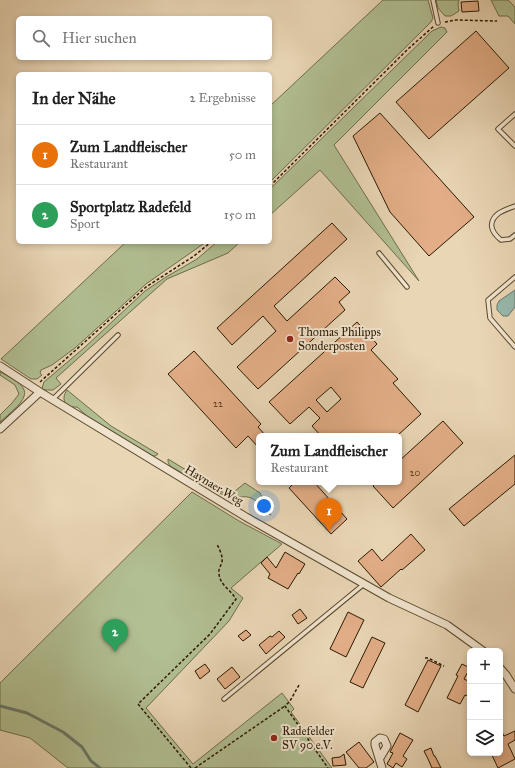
<!DOCTYPE html>
<html lang="de">
<head>
<meta charset="utf-8">
<style>
	:root { --surface:#fff; --page:#f6f6f6; --text:#222; --muted:#767676; --line:#e0e0e0; --accent:#8f2418 }
	body { margin:0; font-family:"IM FELL Great Primer",serif; background:var(--page); color:var(--text) }
	.controls { position:absolute; right:12px; bottom:12px; display:grid; overflow:hidden; border-radius:6px; box-shadow:0 2px 6px #0003 }
	.controls button { width:36px; height:36px; display:grid; place-items:center; padding:0; border:0; border-bottom:1px solid var(--line); background:var(--surface); color:var(--text); font:20px sans-serif }
	.you { position:absolute; left:264px; top:506px; width:14px; height:14px; margin:-10px; border:3px solid #fff; border-radius:50%; background:#1a73e8; box-shadow:0 0 0 6px #1a73e833 }
	.badge { display:grid; place-items:center; width:26px; height:26px; border-radius:50%; background:var(--accent); color:#fff; font-size:13px; font-weight:700 }
	.pin { position:absolute; translate:-50% -33px; filter:drop-shadow(0 1px 2px #0008) }
	.pin::after { content:''; position:absolute; top:21px; width:14px; height:12px; background:inherit; clip-path:polygon(0 0,100% 0,50% 100%) }
	.popup { position:absolute; left:256px; top:433px; width:146px; height:52px; box-sizing:border-box; display:grid; place-content:center; border-radius:6px; background:var(--surface); filter:drop-shadow(0 1px 3px #0005); font-size:13px; white-space:nowrap; color:var(--muted) }
	.popup b { font-size:15px; color:var(--text) }
	.popup::after { content:''; position:absolute; left:50%; top:100%; margin-left:-8px; border:8px solid transparent; border-top-color:var(--surface) }
	.list { margin:0; padding:0; list-style:none }
	h2 { display:flex; justify-content:space-between; align-items:center; height:52px; margin:0; padding:0 16px; font-size:17px }
	h2 small { font-size:13px; font-weight:400; color:var(--muted) }
	.list li { display:grid; grid-template-columns:26px 1fr auto; gap:12px; align-items:center; box-sizing:border-box; height:60px; padding:0 16px; border-top:1px solid var(--line) }
	.list b { display:block; font-size:15px; white-space:nowrap }
	.list p { margin:0; font-size:13px; white-space:nowrap; color:var(--muted) }
	.list em { font-size:13px; font-style:normal; color:var(--muted) }
	.icon { flex:none; width:22px; height:22px; fill:none; stroke:currentColor; stroke-width:2; stroke-linecap:round; stroke-linejoin:round }
	.map { position:relative; flex:none; width:515px; height:768px; overflow:hidden }
	.search { position:absolute; background:var(--surface); box-shadow:0 2px 6px #0003; left:16px; top:16px; width:256px; height:44px; display:flex; align-items:center; gap:10px; box-sizing:border-box; padding:0 14px; border-radius:6px; color:var(--muted); font-size:15px }
	.panel { position:absolute; background:var(--surface); box-shadow:0 2px 6px #0003; left:16px; top:72px; width:256px; height:172px; border-radius:6px }
	.map>svg:first-child { display:block }
</style>
</head>
<body>
<div class="map">
<svg width="515" height="768" viewBox="0 0 515 768">
	<rect width="100%" height="100%" fill="#e9d6b5"/>
	<filter id="stains"><feTurbulence type="fractalNoise" baseFrequency=".005" numOctaves="4"/><feColorMatrix values="0 0 0 0 .2 0 0 0 0 .09 0 0 0 0 .02 0 0 0 .5 -.17"/></filter>
	<radialGradient id="worn" r=".72"><stop offset=".6" stop-color="#630" stop-opacity="0"/><stop offset="1" stop-color="#630" stop-opacity=".3"/></radialGradient>
	<path fill="#b1bf92" stroke="#6e6c49" d="M383,0H428L433,18L431,22L270,182V106Z
		M436,0H459L458,4L459,11L451,16H445L438,8Z
		M491,0H508L515,7V24L508,16H499Z
		M441,27L445,28L447,32L334,145L419,281L320,170L270,215V189L432,31Z
		M126,242H206L146,284L75,348L52,365L41,370L40,373L42,375L37,379H31L1,359Z
		M217,242H240L228,253L167,279L56,378L61,384L53,390H45L42,388L44,382L84,348L145,291L166,277L197,259Z
		M0,372C6,375 20,382 23,388C31,399 7,415 0,422V415L12,403L19,394L15,385L0,375Z
		M67,390L111,426L158,454L155,456H153L87,416L77,407C66,408 60,400 67,390Z
		M168,459L229,496L245,483L260,493L271,515C267,514 266,512 264,509C253,497 248,494 233,499L206,487L170,466L168,462Z
		M192,492L239,521L282,544L231,588L243,598L229,621L146,708L193,764L282,693L294,709L291,712L332,768H68L30,738L0,730V683Z"/>
	<path fill="#97b9ad" stroke="#6b7968" d="M515,290V307L508,316H503L497,310V305L499,301Z"/>
	<g fill="none" stroke-linecap="round" stroke-linejoin="round">
		<path stroke="#6b7968" stroke-width="3" d="M0,706L27,713L63,732L82,747L91,761L100,768"/>
	</g>
	<path fill="#e3ae87" stroke="#2a1800" fill-rule="evenodd" d="M478,1L479,11L462,12L461,2Z
		M476,31L509,68L429,139L396,102Z
		M380,113L474,217L429,256L390,212L353,136Z
		M332,223L347,239L274,306L287,321L335,277L350,292L339,302L345,310L258,389L237,367L276,331L263,316L232,345L217,328Z
		M357,322L377,344L371,350L398,379L393,383L421,414L397,436H321L312,426L320,418L309,407L290,424L269,402ZM331,387L341,399L327,412L316,400Z
		M194,351L261,424L258,427L266,436H259V448L248,436L236,448L168,374Z
		M443,421L463,443L393,508L373,486L377,482H399V461Z
		M515,455V484L464,526L449,509Z
		M295,482H314L347,519L331,534L289,488Z
		M411,534L425,550L402,570L401,569L381,587L358,561L372,549L382,561Z
		M285,552L305,564L299,574L298,573L288,589L268,578L270,574L261,563L267,557L276,568Z
		M300,609L307,618L298,624L292,615Z
		M348,612L364,620L346,657L330,649Z
		M246,630L251,635L243,641L238,636Z
		M279,631L285,637L266,654L259,645L270,636L272,637Z
		M372,637L385,643L363,688L350,682Z
		M428,660L441,666L418,712L405,705Z
		M205,664L210,671L200,679L195,671Z
		M462,664L470,668L464,679L470,682V697L465,695L460,704L447,698L458,676L456,675Z
		M232,667L240,677L225,689L217,679Z
		M500,729L504,736L515,731V740L508,744L515,759L498,768L491,753H500Z
		M400,733L413,740L403,756L407,759L402,767L396,763L393,768L387,764L393,753L390,752Z
		M359,742L374,762L366,768H359L346,752Z
		M431,748L434,756H435L441,768H432L428,759L424,751Z
		M344,754L346,765L333,766L332,758L340,757Z"/>
	<g fill="none" stroke-linecap="round" stroke-linejoin="round">
		<g stroke="#5a482d" stroke-width="5.5">
			<path id="service" d="M433,0L438,23
				M515,114L498,129L515,146
				M515,206C510,208 504,210 499,213C487,222 491,232 501,240L510,239L515,235
				M379,253L407,287
				M515,277L488,300L490,318L515,347
				M52,400L118,335
				M224,699L364,584"/>
		</g>
		<g stroke="#5a482d" stroke-width="9">
			<path id="minor" d="M0,366L40,392L246,517L389,598L447,625L483,651
				M0,429L40,392
				M500,668L506,675L515,689
				M380,758L387,746L384,739L380,738L375,742V745L382,768"/>
		</g>
		<path stroke="#2a1800" stroke-width="1.5" stroke-dasharray="3 2" stroke-linecap="butt" d="M445,22L456,20L497,21
			M270,186L408,49L434,26
			M40,382L146,287L194,256L211,242
			M425,658H428L444,666
			M299,685L290,701L285,706L328,768
			M191,768L138,704L210,634L236,599C231,590 220,585 219,574C218,569 221,566 222,562C223,555 219,549 217,544
			M195,768L285,706"/>
		<use href="#service" stroke="#f1e4cf" stroke-width="3.5"/>
		<use href="#minor" stroke="#f1e4cf" stroke-width="7"/>
	</g>
	<g fill="#8f2418" stroke="#f1e4cf" stroke-width="1.5">
		<circle cx="290" cy="339" r="4"/>
		<circle cx="274" cy="738" r="4"/>
	</g>
	<g text-anchor="middle" stroke-width="4" stroke-linejoin="round" paint-order="stroke">
		<g font-size="10" fill="#583e22">
			<text x="218" y="407">22</text>
			<text x="415" y="476">20</text>
		</g>
		<g font-size="12" fill="#2a1800" stroke="#f1e4cf" text-anchor="start">
			<text x="298" y="336">Thomas Philipps<tspan x="298" dy="14">Sonderposten</tspan></text>
			<text x="282" y="735">Radefelder<tspan x="282" dy="14">SV 90 e.V.</tspan></text>
		</g>
		<g font-size="12" fill="#2a1800" stroke="#f1e4cf">
			<text transform="translate(214 485) rotate(31)" y="4">Haynaer Weg</text>
		</g>
	</g>
	<rect width="100%" height="100%" filter="url(#stains)"/>
	<rect width="100%" height="100%" fill="url(#worn)"/>
</svg>
<div class="controls">
<button>+</button>
<button>−</button>
<button><svg class="icon" aria-label="layers" viewBox="0 0 24 24"><path d="M12 4l9 5-9 5-9-5zM3 14l9 5 9-5"/></svg></button>
</div>
<div class="you"></div>
<div class="pin badge" style="left:329px;top:531px;background:#e8710a">1</div>
<div class="popup"><b>Zum Landfleischer</b>Restaurant</div>
<div class="pin badge" style="left:115px;top:652px;background:#2e9e5b">2</div>
<div class="search"><svg class="icon" aria-label="search" viewBox="0 0 24 24"><circle cx="10" cy="10" r="6"/><path d="M15 15l6 6"/></svg>Hier suchen</div>
<section class="panel">
<h2>In der Nähe<small>2 Ergebnisse</small></h2>
<ul class="list">
<li><span class="badge" style="background:#e8710a">1</span><div><b>Zum Landfleischer</b><p>Restaurant</p></div><em>50 m</em></li>
<li><span class="badge" style="background:#2e9e5b">2</span><div><b>Sportplatz Radefeld</b><p>Sport</p></div><em>150 m</em></li>
</ul>
</section>
</div>
</body>
</html>
